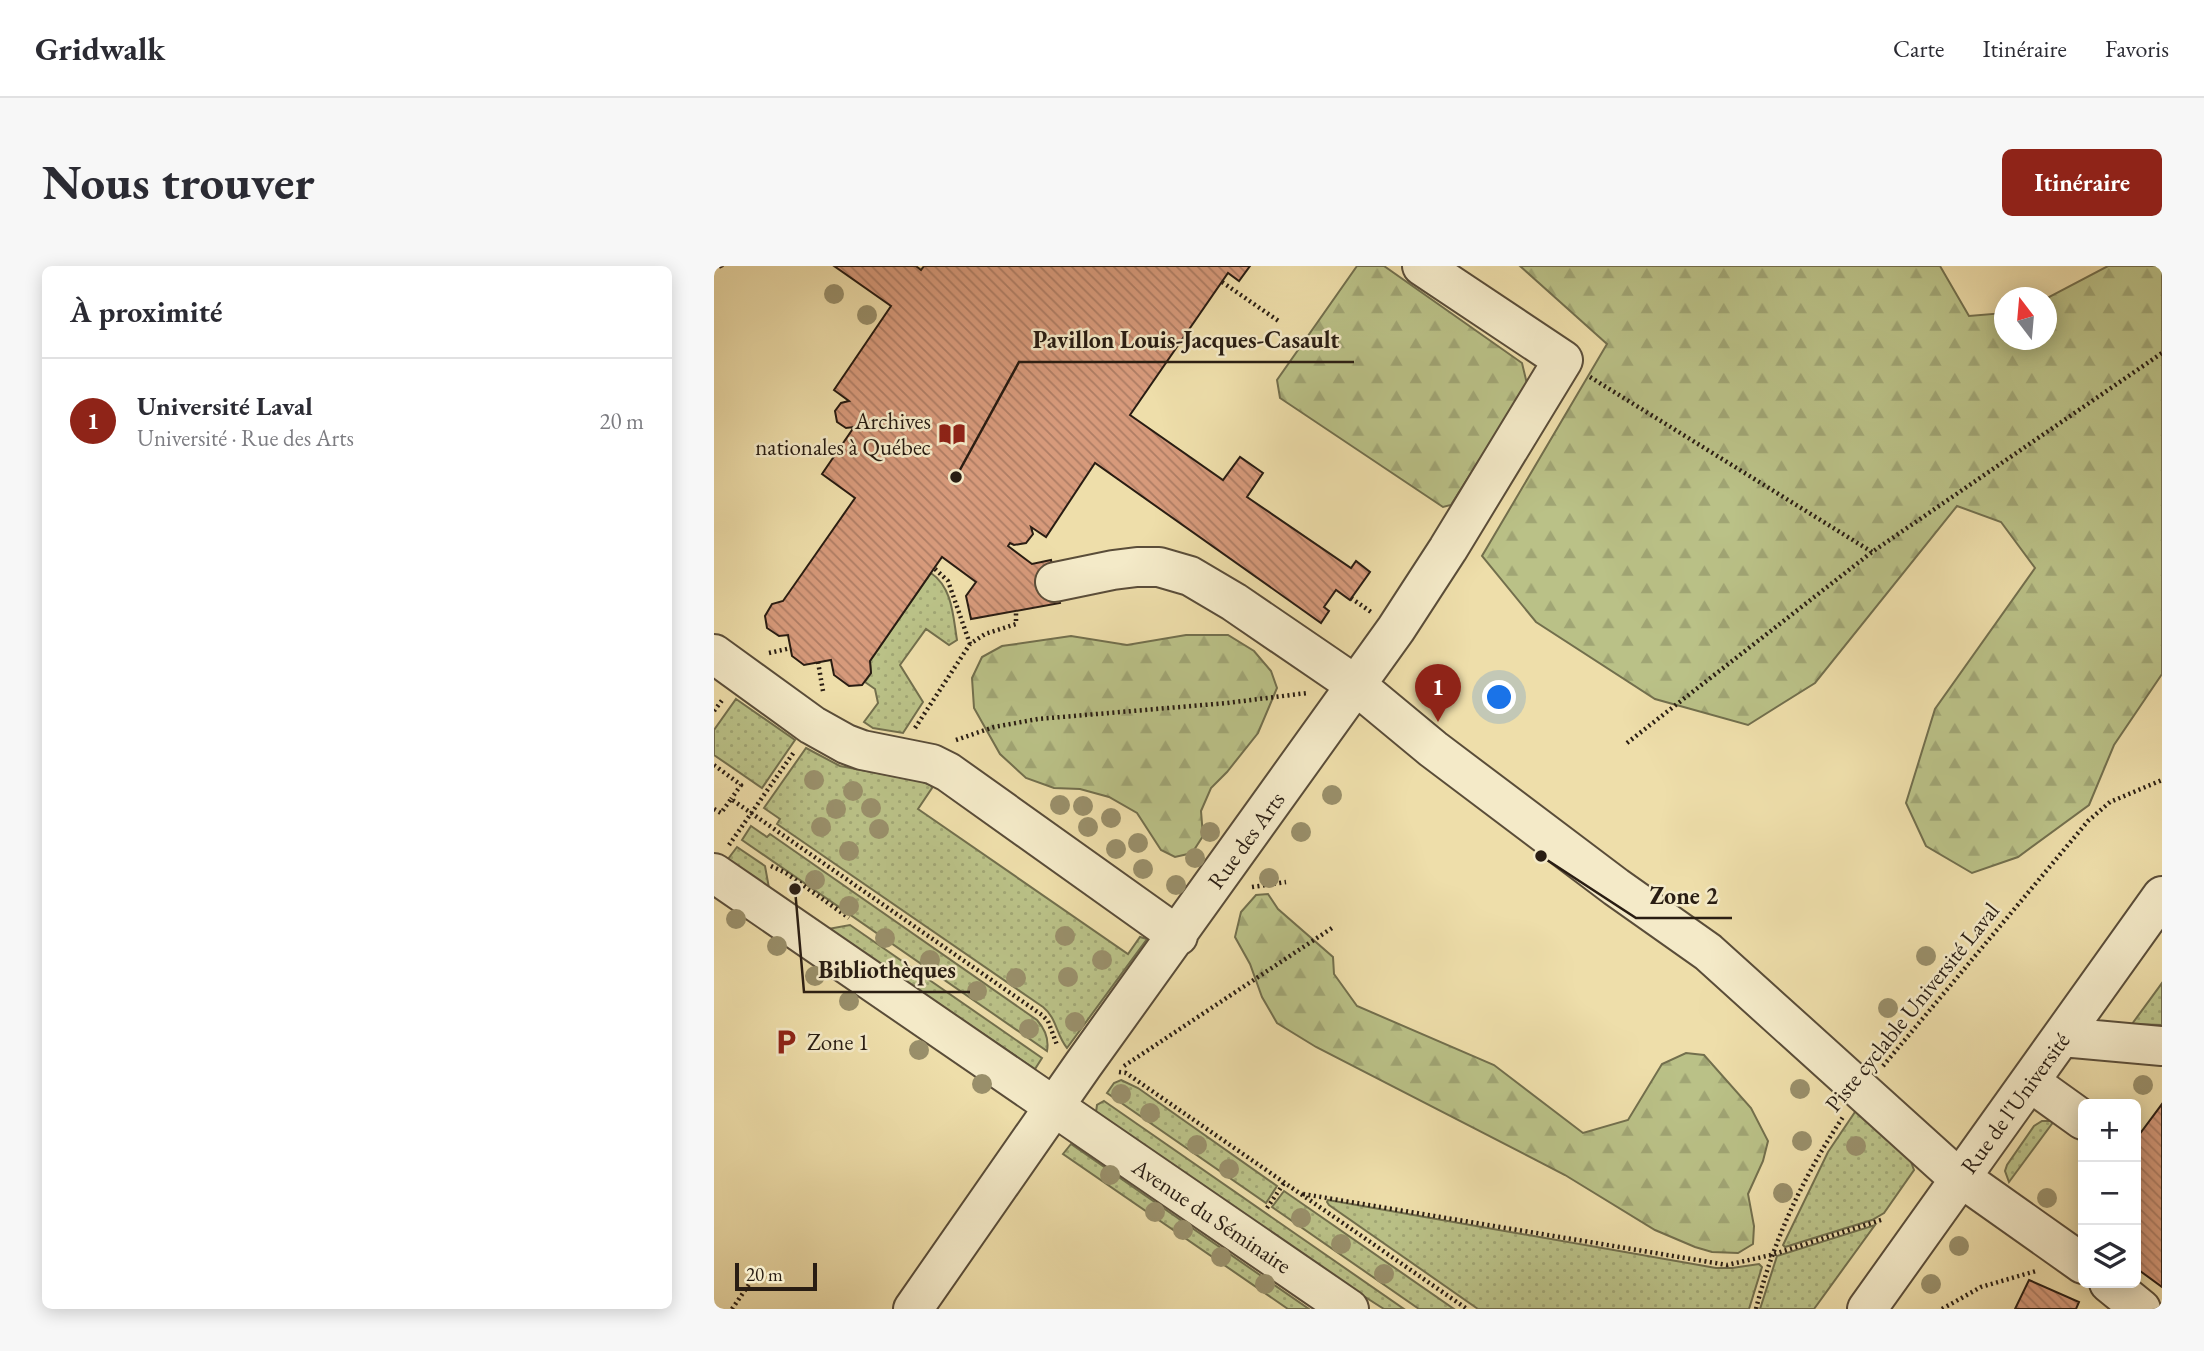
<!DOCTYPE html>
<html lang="fr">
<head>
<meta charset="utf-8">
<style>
	:root { --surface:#fff; --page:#f7f7f7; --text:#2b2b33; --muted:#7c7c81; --line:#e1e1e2; --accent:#8f2418 }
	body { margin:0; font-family:"EB Garamond",serif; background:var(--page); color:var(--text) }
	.controls { position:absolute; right:21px; bottom:21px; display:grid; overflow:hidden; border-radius:10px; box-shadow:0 4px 18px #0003 }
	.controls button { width:63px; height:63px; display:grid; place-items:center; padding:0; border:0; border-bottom:2px solid var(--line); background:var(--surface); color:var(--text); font:35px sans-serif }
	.compass { position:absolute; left:1280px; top:21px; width:63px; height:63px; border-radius:50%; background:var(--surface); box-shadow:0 4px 18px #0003; rotate:344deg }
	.scale { position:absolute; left:21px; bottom:18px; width:82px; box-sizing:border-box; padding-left:7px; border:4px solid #291d13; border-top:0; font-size:19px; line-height:24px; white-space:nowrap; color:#291d13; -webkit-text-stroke:5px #f4eac8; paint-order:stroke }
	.you { position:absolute; left:786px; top:432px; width:24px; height:24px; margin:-18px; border:5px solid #fff; border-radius:50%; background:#1a73e8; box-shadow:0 0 0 10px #1a73e833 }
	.badge { display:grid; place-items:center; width:46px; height:46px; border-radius:50%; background:var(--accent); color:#fff; font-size:23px; font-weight:700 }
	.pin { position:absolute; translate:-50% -58px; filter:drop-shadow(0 2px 4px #0008) }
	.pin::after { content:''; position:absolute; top:37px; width:24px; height:21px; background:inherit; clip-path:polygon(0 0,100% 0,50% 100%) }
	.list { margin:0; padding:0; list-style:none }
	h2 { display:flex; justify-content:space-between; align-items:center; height:91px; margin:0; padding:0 28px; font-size:30px }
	h2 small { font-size:23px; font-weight:400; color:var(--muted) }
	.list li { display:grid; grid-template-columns:46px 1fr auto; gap:21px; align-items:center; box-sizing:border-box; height:126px; padding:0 28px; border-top:2px solid var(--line) }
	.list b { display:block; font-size:26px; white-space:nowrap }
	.list p { margin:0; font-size:23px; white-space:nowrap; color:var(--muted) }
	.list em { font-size:23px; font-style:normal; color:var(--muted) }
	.icon { flex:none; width:38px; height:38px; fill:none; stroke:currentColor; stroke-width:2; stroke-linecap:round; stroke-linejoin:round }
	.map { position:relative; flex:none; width:1448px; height:1043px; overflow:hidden; border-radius:10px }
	header { display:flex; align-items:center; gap:42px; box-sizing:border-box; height:98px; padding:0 35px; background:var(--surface); border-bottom:2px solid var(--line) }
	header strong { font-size:33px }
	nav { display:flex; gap:38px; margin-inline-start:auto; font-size:24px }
	.intro { display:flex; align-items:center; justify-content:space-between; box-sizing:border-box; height:168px; padding:0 42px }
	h1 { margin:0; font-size:49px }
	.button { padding:18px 32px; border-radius:10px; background:var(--accent); color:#fff; font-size:24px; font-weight:700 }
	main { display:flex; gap:42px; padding:0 42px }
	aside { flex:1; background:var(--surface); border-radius:10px; box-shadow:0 4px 18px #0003 }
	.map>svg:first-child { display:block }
</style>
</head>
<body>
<header>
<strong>Gridwalk</strong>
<nav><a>Carte</a><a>Itinéraire</a><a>Favoris</a></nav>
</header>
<div class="intro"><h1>Nous trouver</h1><a class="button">Itinéraire</a></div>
<main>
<aside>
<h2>À proximité<small></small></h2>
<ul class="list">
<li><span class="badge">1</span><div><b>Université Laval</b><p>Université · Rue des Arts</p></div><em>20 m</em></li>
</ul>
</aside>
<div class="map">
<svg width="1448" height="1043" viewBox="0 0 1448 1043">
	<defs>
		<pattern id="grass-dots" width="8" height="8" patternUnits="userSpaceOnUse" patternTransform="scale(1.75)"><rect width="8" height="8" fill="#bac187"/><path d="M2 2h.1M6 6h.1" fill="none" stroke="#a0a574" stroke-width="1.8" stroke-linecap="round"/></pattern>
		<pattern id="forest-firs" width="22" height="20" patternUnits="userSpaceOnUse" patternTransform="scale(1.75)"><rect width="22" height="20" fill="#bac187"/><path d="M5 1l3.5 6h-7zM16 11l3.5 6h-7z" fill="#a0a574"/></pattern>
		<pattern id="building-back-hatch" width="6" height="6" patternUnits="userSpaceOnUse" patternTransform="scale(1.75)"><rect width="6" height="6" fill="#d79a7b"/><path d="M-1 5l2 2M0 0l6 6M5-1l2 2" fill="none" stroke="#ae7d64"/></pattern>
	</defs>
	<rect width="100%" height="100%" fill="#eedeaa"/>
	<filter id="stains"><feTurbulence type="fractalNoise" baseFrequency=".00286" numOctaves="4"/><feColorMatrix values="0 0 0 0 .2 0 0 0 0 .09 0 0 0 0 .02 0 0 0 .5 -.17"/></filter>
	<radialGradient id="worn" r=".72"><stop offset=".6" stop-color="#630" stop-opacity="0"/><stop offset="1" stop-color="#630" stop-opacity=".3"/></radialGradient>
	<path fill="url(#grass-dots)" stroke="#726f4d" stroke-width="2" d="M217,307C239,322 239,351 243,374L235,379L212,363L186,399L209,436L189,467L159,462L150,456L164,437L161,423L151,416L157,407L156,395Z
		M22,433L81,474L48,522L0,489V464Z
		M92,482L126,500L206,515L217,519L218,522L204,543L414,688L426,671L433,673L353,782C342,769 343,752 329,741L63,558L66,553L50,542Z
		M37,560L53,571L56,568L323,754C331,763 335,774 333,785L28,574Z
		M23,581L51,600L55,622L14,593Z
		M136,659L328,792L321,803L114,663Z
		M1448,717V759L1418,758Z
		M407,814L424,822L563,920L552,937L393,827L400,817Z
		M390,835L690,1043H670L626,1015L382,846L383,839Z
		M1143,843L1195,890L1200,904L1170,947L1158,954L1071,981L1069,979L1114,886Z
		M1328,855H1340L1295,916L1291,905L1293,899L1320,860Z
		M357,878L595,1043H574L349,888Z
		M570,925L740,1043H705L558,941Z
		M614,934L1002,1002H1018L1045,998L1048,1001L1035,1043H764L615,939L613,936Z
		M1161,959L1100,1043H1046L1063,990Z"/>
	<path fill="url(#forest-firs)" stroke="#726f4d" stroke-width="2" d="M643,0H670L808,97L813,118L737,239L729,241L566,132L563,114Z
		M806,0H1226L1255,50L1290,47V74H1332L1333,32L1394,0H1448V408L1400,479L1375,539L1304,591L1258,607L1212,580L1192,537L1221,443L1321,302L1287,256L1243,240L1101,417L1034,459L941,433L822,356L768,290L893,78Z
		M472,369H514L540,385L557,405L563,422L544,467L513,506L497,522L487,545L489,570L478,587L461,591L447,584L423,547L395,531L366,523L340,522L312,512L286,488L260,442L258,412L268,391L288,380L357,370L413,379Z
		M554,628L564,643L619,691L620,708L643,740L780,799L869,867L914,854L948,798L972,787L990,789L1037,842L1054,875L1049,895L1034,928L1040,960L1039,978L1024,987L998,986L981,981L941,964L851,909L602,781L563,757L548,731L536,698L521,671L527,646L542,629Z"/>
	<path fill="url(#building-back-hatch)" stroke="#291d13" stroke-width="2" d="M120,0H202L207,4L210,0H536L525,15L514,7L416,149L509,214L526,191L549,207L533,231L637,302L642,295L656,306L636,334L622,324L610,341L615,345L607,357L381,197L332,271L317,261L319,268L312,277L300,279L296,277L294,280L318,298L337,294L346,337L257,353L252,330L262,316L228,291L156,395L157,407L148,419L135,420L120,409L117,394L90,399L78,390L74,369L65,370L53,362L51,350L58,338L69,335L141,232L108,208L140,161L132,162L123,156L121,145L127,137L135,135L120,124L177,40Z
		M1448,838V1021L1422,1002V873Z
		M1315,1014L1365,1036L1362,1043H1301Z"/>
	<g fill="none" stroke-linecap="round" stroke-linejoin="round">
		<g stroke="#5a4d39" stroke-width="42">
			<path id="minor" d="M341,316L399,304L423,301H445L476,310L520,336L643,420L719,483L902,621L994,686L1232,901L1369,998
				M0,388L98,459L132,478L148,484L218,498L234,506L464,670
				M0,607L635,1043
				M1348,771L1448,780
				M1316,816L1369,854
				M1395,1017L1427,1043
				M199,1043L369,799L682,363L734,283L849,94L708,0
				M1153,1043L1448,630"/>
		</g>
		<path stroke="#291d13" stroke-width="4.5" stroke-dasharray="2 3.5" stroke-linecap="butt" d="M7,0L8,2
			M508,16L566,56
			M876,111L1158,286
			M221,303L234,315L256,378
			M637,332L657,346
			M55,387L77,382
			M104,396L109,425
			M0,445L9,433
			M201,462L256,378L271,368L302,358V345
			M242,474L280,461L324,453L513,437L593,427
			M913,477L1158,286L1448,87
			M0,499L27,519L17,533
			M0,543L7,547L17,533L328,749L334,755L343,779
			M15,579L80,486
			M57,600L72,607L135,652
			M538,621L572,616
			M410,800L618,662
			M1169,800L1374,555L1396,536L1448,514
			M405,806L412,807L753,1043
			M589,928L1013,999L1057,989L1170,953
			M553,942L570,917
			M18,1043L49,998
			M1042,1043C1059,975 1090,909 1129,851
			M1228,1043L1267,1021L1322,1005"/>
		<use href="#minor" stroke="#f4eac8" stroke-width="38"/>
	</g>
	<g fill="#998f6a">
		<circle cx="120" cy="28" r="10"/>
		<circle cx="153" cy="49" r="10"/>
		<circle cx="100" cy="514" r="10"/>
		<circle cx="139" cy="525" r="10"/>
		<circle cx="618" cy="529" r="10"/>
		<circle cx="346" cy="539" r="10"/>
		<circle cx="369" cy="540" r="10"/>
		<circle cx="157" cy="542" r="10"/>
		<circle cx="122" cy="543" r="10"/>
		<circle cx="397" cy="552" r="10"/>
		<circle cx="107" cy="561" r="10"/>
		<circle cx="374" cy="561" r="10"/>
		<circle cx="165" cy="563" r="10"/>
		<circle cx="496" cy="566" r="10"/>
		<circle cx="587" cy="566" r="10"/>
		<circle cx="424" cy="577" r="10"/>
		<circle cx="402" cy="583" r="10"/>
		<circle cx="135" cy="585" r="10"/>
		<circle cx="481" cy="592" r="10"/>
		<circle cx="429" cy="603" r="10"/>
		<circle cx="555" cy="612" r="10"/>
		<circle cx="101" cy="614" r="10"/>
		<circle cx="462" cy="619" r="10"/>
		<circle cx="135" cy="640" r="10"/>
		<circle cx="22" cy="653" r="10"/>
		<circle cx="351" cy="670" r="10"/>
		<circle cx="171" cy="672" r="10"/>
		<circle cx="63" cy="680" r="10"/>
		<circle cx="1212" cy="690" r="10"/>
		<circle cx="216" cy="694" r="10"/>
		<circle cx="388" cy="694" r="10"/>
		<circle cx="101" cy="710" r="10"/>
		<circle cx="354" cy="711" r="10"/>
		<circle cx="302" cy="712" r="10"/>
		<circle cx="263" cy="725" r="10"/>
		<circle cx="135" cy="735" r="10"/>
		<circle cx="1174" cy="742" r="10"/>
		<circle cx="361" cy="756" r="10"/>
		<circle cx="315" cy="763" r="10"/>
		<circle cx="205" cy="784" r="10"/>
		<circle cx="268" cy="818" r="10"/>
		<circle cx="1429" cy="819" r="10"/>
		<circle cx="1086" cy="823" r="10"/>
		<circle cx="407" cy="828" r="10"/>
		<circle cx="436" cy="847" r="10"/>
		<circle cx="1088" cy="875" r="10"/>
		<circle cx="483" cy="879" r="10"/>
		<circle cx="1142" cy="880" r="10"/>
		<circle cx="515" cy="903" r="10"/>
		<circle cx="396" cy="909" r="10"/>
		<circle cx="1069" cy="927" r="10"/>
		<circle cx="1333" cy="932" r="10"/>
		<circle cx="441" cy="946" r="10"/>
		<circle cx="587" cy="952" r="10"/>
		<circle cx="469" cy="964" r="10"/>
		<circle cx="627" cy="978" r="10"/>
		<circle cx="1245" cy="980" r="10"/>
		<circle cx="507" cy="991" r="10"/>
		<circle cx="670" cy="1008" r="10"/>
		<circle cx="551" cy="1018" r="10"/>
		<circle cx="1217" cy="1018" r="10"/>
	</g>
	<defs>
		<g id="library-bare" transform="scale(2.1)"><path d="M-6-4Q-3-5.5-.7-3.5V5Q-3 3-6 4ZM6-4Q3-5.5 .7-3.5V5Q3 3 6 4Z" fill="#8f2418" stroke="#f4eac8" stroke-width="2.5" paint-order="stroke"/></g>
		<g id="parking-bare" transform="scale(2.1)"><path d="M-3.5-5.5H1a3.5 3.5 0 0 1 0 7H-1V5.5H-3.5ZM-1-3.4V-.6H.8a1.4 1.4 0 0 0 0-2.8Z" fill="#8f2418" stroke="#f4eac8" stroke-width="2.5" paint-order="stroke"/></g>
	</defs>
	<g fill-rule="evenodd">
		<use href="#library-bare" x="238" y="168"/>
		<use href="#parking-bare" x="72" y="776"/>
	</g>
	<g text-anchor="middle" stroke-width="5" stroke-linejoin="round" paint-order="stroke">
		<g font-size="23" fill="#291d13" stroke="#f4eac8" text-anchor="end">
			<text x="217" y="163">Archives<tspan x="217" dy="26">nationales à Québec</tspan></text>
			<text x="93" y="784" text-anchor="start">Zone 1</text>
		</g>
		<g font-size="23" fill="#291d13" stroke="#f4eac8">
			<text transform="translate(532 574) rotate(-54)" y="8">Rue des Arts</text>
			<text transform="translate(1198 741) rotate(-51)" y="8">Piste cyclable Université Laval</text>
			<text transform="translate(1301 837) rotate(-54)" y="8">Rue de l'Université</text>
			<text transform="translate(498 950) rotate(34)" y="8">Avenue du Séminaire</text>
		</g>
	</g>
	<path fill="none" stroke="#291d13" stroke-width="2.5" d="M242 211L305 96H640M827 590L922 652H1018M81 623L90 726H256"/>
	<g fill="#291d13" stroke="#f4eac8" stroke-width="2.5">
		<circle cx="242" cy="211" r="7"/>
		<circle cx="827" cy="590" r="7"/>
		<circle cx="81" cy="623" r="7"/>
	</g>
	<g font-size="24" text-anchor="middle" font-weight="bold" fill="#291d13" stroke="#f4eac8" stroke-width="5" stroke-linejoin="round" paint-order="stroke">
		<text x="472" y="82">Pavillon Louis-Jacques-Casault</text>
		<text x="970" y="638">Zone 2</text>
		<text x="173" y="712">Bibliothèques</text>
	</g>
	<rect width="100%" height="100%" filter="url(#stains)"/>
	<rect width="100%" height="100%" fill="url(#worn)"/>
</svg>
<div class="controls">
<button>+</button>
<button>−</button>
<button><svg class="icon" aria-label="layers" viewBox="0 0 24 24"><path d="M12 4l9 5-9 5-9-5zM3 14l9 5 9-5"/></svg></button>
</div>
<svg class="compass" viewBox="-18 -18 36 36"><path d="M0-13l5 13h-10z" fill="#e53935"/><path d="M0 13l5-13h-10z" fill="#7c7c81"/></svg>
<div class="scale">20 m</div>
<div class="you"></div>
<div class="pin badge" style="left:724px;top:456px">1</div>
</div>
</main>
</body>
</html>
